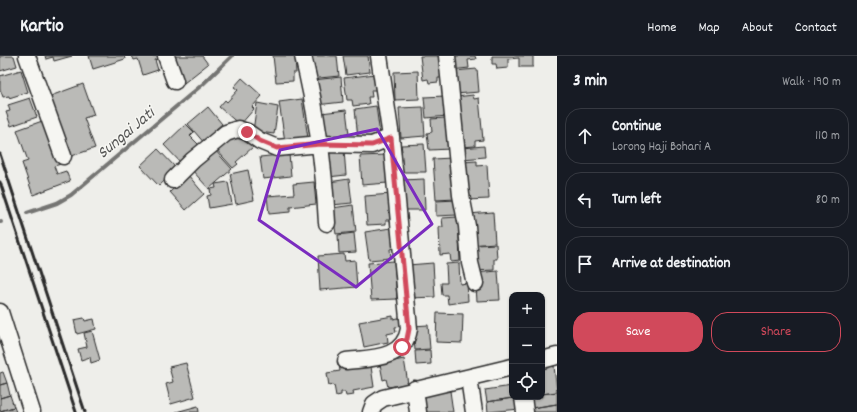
<!DOCTYPE html>
<html lang="en">
<head>
<meta charset="utf-8">
<style>
	:root { --surface:#171b24; --page:#242831; --text:#f1f3f6; --muted:#9ea1a6; --line:#363941; --accent:#d1495b }
	body { margin:0; font-family:Dekko,sans-serif; background:var(--page); color:var(--text) }
	.controls { position:absolute; right:12px; bottom:12px; display:grid; overflow:hidden; border-radius:8px; box-shadow:0 1px 3px #0004 }
	.controls button { width:36px; height:36px; display:grid; place-items:center; padding:0; border:0; border-bottom:1px solid var(--line); background:var(--surface); color:var(--text); font:20px sans-serif }
	.stop { position:absolute; width:12px; height:12px; margin:-9px; border:3px solid #d1495b; border-radius:50%; background:#fff }
	.stop.end { background:#d1495b; border-color:#fff; box-shadow:0 1px 4px #0008 }
	.list { margin:0; padding:0; list-style:none }
	h2 { display:flex; justify-content:space-between; align-items:center; height:52px; margin:0; padding:0 16px; font-size:17px }
	h2 small { font-size:13px; font-weight:400; color:var(--muted) }
	.list li { display:grid; grid-template-columns:26px 1fr auto; gap:12px; align-items:center; box-sizing:border-box; height:56px; margin:0 8px 8px; padding:0 8px; border:1px solid var(--line); border-radius:16px }
	.list b { display:block; font-size:15px; white-space:nowrap }
	.list p { margin:0; font-size:13px; white-space:nowrap; color:var(--muted) }
	.list em { font-size:13px; font-style:normal; color:var(--muted) }
	.actions { display:flex; gap:8px; padding:12px 16px }
	.actions a { flex:1; padding:9px 0; border:1px solid var(--accent); border-radius:16px; text-align:center; font-size:14px; color:var(--accent) }
	.actions .main { background:var(--accent); color:#fff }
	.icon { flex:none; width:22px; height:22px; fill:none; stroke:currentColor; stroke-width:2; stroke-linecap:round; stroke-linejoin:round }
	.map { position:relative; flex:none; width:557px; height:356px; overflow:hidden }
	header { display:flex; align-items:center; gap:24px; box-sizing:border-box; height:56px; padding:0 20px; background:var(--surface); border-bottom:1px solid var(--line) }
	header strong { font-size:19px }
	nav { display:flex; gap:22px; margin-inline-start:auto; font-size:14px }
	main { display:flex }
	aside { flex:1; background:var(--surface) }
	.map>svg:first-child { display:block }
</style>
</head>
<body>
<header>
<strong>Kartio</strong>
<nav><a>Home</a><a>Map</a><a>About</a><a>Contact</a></nav>
</header>
<main>
<div class="map">
<svg width="557" height="356" viewBox="0 0 557 356">
	<rect width="100%" height="100%" fill="#eeeeea"/>
	<filter id="ink" filterUnits="userSpaceOnUse"><feTurbulence type="fractalNoise" baseFrequency=".025" numOctaves="2"/><feDisplacementMap in="SourceGraphic" scale="8" xChannelSelector="R" yChannelSelector="G"/><feConvolveMatrix kernelMatrix="1 2 1 2 8 2 1 2 1" color-interpolation-filters="sRGB"/></filter>
	<g filter="url(#ink)">
		<g fill="none" stroke-linecap="round" stroke-linejoin="round">
			<path stroke="#757573" stroke-width="4" d="M27,157L57,147L71,139L203,28L232,0
				M0,166H1"/>
		</g>
		<path fill="#babab7" stroke="#2b2b2b" d="M0,0H14L17,10L0,15Z
			M45,0H72L54,5L53,1L46,3Z
			M89,0H124L125,3L93,13Z
			M132,0H162V2L155,4L158,14L143,19L138,3L134,4Z
			M171,0H202L208,8L184,27L172,11Z
			M273,0H295L296,17H293V25L276,26Z
			M307,0H337L339,20L310,23Z
			M343,0H368L370,16L346,19Z
			M420,0H440L443,22H438V26L429,27L428,23L423,24Z
			M449,0H475L476,3L468,4L469,12L451,14Z
			M492,0H533V11H519V2L508,3V12L497,13L496,8H492Z
			M477,13L479,36L456,38L454,15Z
			M21,14L28,36L9,42V40L3,41L0,33V20Z
			M418,15L419,43L395,44L394,16Z
			M375,18L377,34H371L372,41H368L369,48L353,50L352,44H347L344,22Z
			M341,21L343,46L316,49L313,24Z
			M242,22L262,40L252,51L254,53L240,69L219,51L225,44L227,46L238,34L234,31Z
			M83,28L94,59L84,62L95,92L66,102L45,42Z
			M473,39L474,43L479,42L483,84L475,85V90L461,91L456,41Z
			M445,40L447,60L426,62L424,41Z
			M30,42L37,61L11,70L6,56L10,55L8,49Z
			M302,43L308,82L285,86L279,46Z
			M257,47L278,51L274,78L253,75Z
			M376,50L380,79L358,82L355,53Z
			M208,51L222,68L216,73L219,76L205,88L188,68Z
			M423,51L425,80L401,82L399,52Z
			M346,54L349,78L324,81L321,57Z
			M445,62L446,75H449L451,93L429,94L427,77L432,76L431,63Z
			M45,64L61,108L54,110L57,118L66,115L70,125L33,139L22,107L28,105L17,74Z
			M186,68L194,76L190,80L202,92L183,109L164,89Z
			M235,77L240,82L243,80L253,91L236,106L238,108L233,112L214,91Z
			M424,88L426,116H397L396,96L402,95L401,89Z
			M484,90L485,101L463,103L462,92Z
			M158,93L177,113L159,130L140,110Z
			M214,93L232,113L209,133L191,113Z
			M344,94L346,119L328,121L326,95Z
			M289,98L291,120L263,123L260,101Z
			M386,99L388,127L362,129L360,100Z
			M452,102L455,143L436,144L433,103Z
			M477,105V110L487,109L489,143L466,144L463,106Z
			M248,114L254,144L236,148L230,118Z
			M188,119L204,138L186,154L170,136Z
			M349,123L352,147L332,149L329,126Z
			M424,123L425,154H402V124Z
			M228,126L232,148L209,152L207,140L211,139L210,133L216,132L215,128Z
			M314,126L316,148L290,151V156L269,158L267,140L294,138L293,128Z
			M392,138L393,164H386V168L367,169L365,140Z
			M457,144V159L436,160V145Z
			M353,149L356,176L336,178L332,152Z
			M493,156L495,187L470,189L468,158Z
			M458,161L460,205L451,206L450,198L440,199L439,171H443L442,162Z
			M391,172L394,192L390,193L391,202L369,204L365,176Z
			M354,177L356,196L339,197L338,179Z
			M496,188L497,203H494V214L474,215L476,189Z
			M344,198L345,205L355,204L357,231L320,234L318,200Z
			M394,205L397,243L371,244L368,207Z
			M433,207L435,241L410,242L408,209Z
			M459,207L460,228L467,227L468,245L448,248L447,239H442L441,227H447L446,208Z
			M498,215L500,244L477,245L475,217Z
			M437,257L463,258L462,287L436,286Z
			M393,260V263L404,261L405,270L395,271L396,276L387,278L388,286L364,291L359,266Z
			M84,262L85,265L94,263L96,273L77,278L74,264Z
			M428,269L430,293L415,294L413,270Z
			M92,275L100,304L91,307L90,301L81,304L78,293L87,291L84,277Z
			M430,294L431,308L416,309L415,295Z
			M404,303L408,328L388,331L386,323L383,324L380,308Z
			M370,304L374,331L353,335L354,339L346,340L345,336H341V339L336,340L334,329L329,330L327,317L340,315L339,309Z
			M186,307L195,341L171,348L166,328L173,326L169,311Z
			M554,310L557,336L542,338V311Z
			M3,316L7,327L0,329V317Z
			M7,327L10,339L0,342V329Z
			M512,330V341H519L487,346L485,334Z
			M450,335L453,356H420L418,340Z
			M557,336V348L525,353L523,341H542V338Z
			M10,339L14,351L0,355V342Z
			M519,341L520,353L488,356L487,346Z
			M557,348V356H525V353Z
			M198,350L199,356H176Z
			M14,351L16,356H0V355Z"/>
		<g fill="none" stroke-linecap="round" stroke-linejoin="round">
			<g stroke="#2b2b2b" stroke-width="19">
				<path id="minor" d="M27,0L63,100
					M166,0L175,25
					M303,0C317,56 324,110 327,167
					M447,0L461,139L467,170L470,207L475,227
					M173,124L193,104L226,77L238,73L247,76L260,85L277,92L321,88L372,89L391,81
					M0,256L32,356
					M542,304L557,300
					M346,305C371,302 404,304 409,273L391,81L379,0
					M469,322L474,356
					M415,333L418,356
					M523,341L525,356
					M371,356L374,348L383,342L512,311"/>
			</g>
			<use href="#minor" stroke="#f6f6f2" stroke-width="16"/>
			<path stroke="#2b2b2b" stroke-width="3" d="M0,98L85,356
				M0,126L76,356"/>
		</g>
	</g>
	<g fill="none" stroke-linecap="round" stroke-linejoin="round" filter="url(#ink)">
		<path stroke="#d1495b" stroke-width="5" d="M247,76L260,85L277,92L321,88L372,89L391,82L409,273L407,283L402,291"/>
	</g>
	<path fill="none" stroke="#7b2cbf" stroke-width="3" stroke-linejoin="round" d="M377,73L432,168L356,231L259,164L280,94Z"/>
	<g text-anchor="middle" stroke-width="3" stroke-linejoin="round" paint-order="stroke">
		<g font-size="17" font-style="italic" fill="#565655" stroke="#f6f6f2">
			<text transform="translate(125 76) rotate(-40)" y="6">Sungai Jati</text>
		</g>
	</g>
</svg>
<div class="controls">
<button>+</button>
<button>−</button>
<button><svg class="icon" aria-label="locate" viewBox="0 0 24 24"><circle cx="12" cy="12" r="6"/><path d="M12 2v4M12 18v4M2 12h4M18 12h4"/></svg></button>
</div>
<div class="stop" style="left:402px;top:291px"></div>
<div class="stop end" style="left:247px;top:76px"></div>
</div>
<aside>
<h2>3 min<small>Walk · 190 m</small></h2>
<ul class="list">
<li><svg class="icon" aria-label="ahead" viewBox="0 0 24 24"><path d="M12 20V5M6 11l6-6 6 6"/></svg><div><b>Continue</b><p>Lorong Haji Bohari A</p></div><em>110 m</em></li>
<li><svg class="icon" aria-label="left" viewBox="0 0 24 24"><path d="M17 20v-9H6M10 6l-5 5 5 5"/></svg><div><b>Turn left</b></div><em>80 m</em></li>
<li><svg class="icon" aria-label="arrive" viewBox="0 0 24 24"><path d="M6 21V4h12l-3 4 3 4H6"/></svg><div><b>Arrive at destination</b></div></li>
</ul>
<div class="actions"><a class="main">Save</a><a>Share</a></div>
</aside>
</main>
</body>
</html>
